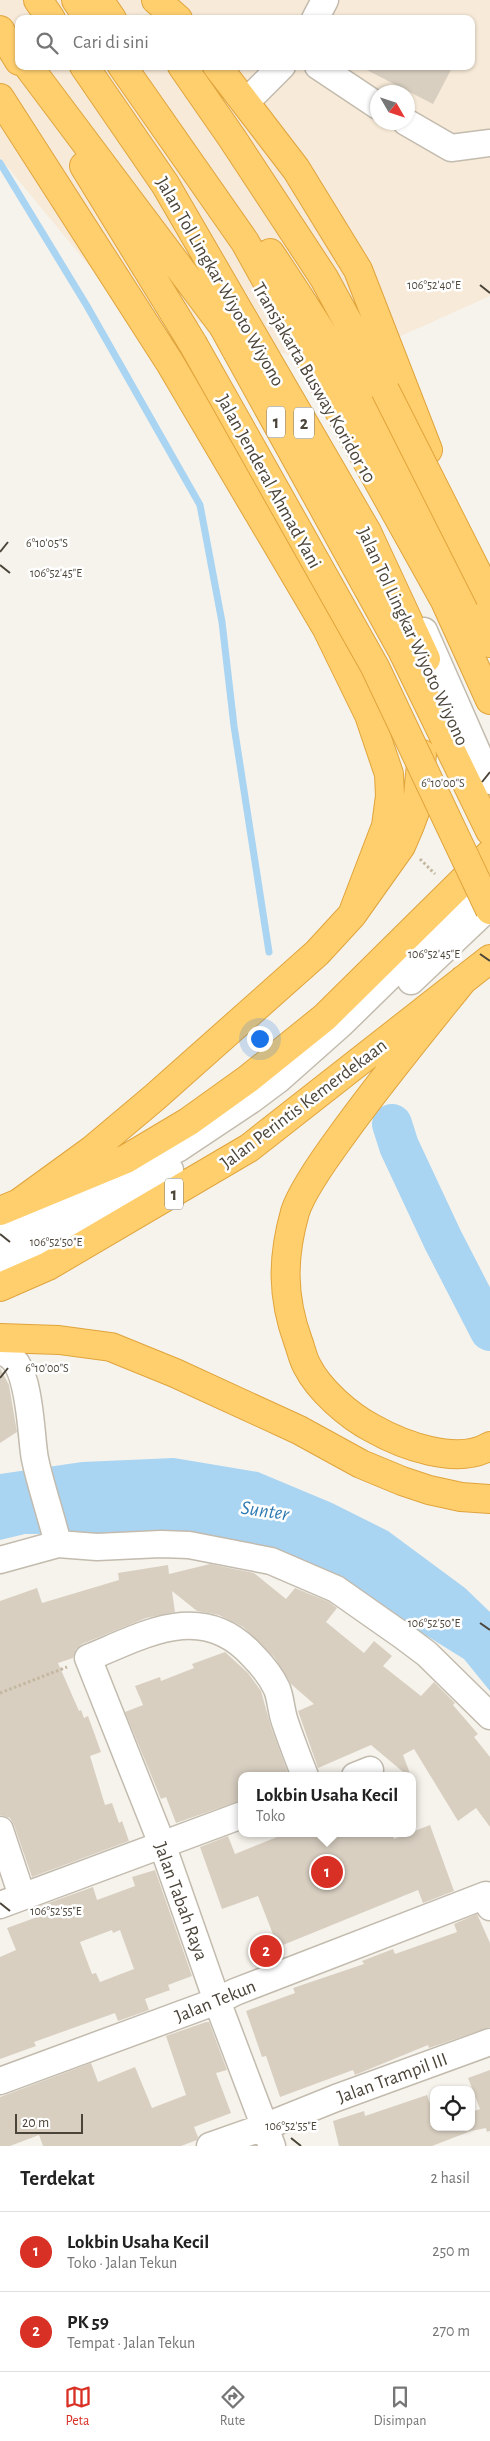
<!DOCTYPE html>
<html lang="id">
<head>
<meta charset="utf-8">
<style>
	:root { --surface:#fff; --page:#f2f2f2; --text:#222; --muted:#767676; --line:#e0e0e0; --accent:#d93025 }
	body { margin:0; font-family:"Alegreya Sans",sans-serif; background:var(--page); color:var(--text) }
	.controls { position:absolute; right:15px; bottom:15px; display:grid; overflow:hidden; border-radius:10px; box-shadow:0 1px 4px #0004 }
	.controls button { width:45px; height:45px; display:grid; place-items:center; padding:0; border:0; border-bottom:1px solid var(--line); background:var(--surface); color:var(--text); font:25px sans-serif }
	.compass { position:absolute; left:370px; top:85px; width:45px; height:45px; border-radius:50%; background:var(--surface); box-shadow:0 1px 4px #0004; rotate:129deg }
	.scale { position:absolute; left:15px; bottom:12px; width:68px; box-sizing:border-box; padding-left:5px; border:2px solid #4b4439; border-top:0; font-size:14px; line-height:18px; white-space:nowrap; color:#4b4439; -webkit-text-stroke:4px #fff; paint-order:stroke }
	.you { position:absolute; left:259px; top:1038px; width:18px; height:18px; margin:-12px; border:4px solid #fff; border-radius:50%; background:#1a73e8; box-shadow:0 0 0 8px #1a73e833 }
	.badge { display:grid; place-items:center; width:32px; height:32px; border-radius:50%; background:var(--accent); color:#fff; font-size:16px; font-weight:700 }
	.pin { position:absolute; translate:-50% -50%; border:2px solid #fff; box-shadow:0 1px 5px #0006 }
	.popup { position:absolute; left:238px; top:1772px; width:178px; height:65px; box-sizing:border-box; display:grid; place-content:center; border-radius:10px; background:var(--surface); filter:drop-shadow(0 1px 4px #0005); font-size:16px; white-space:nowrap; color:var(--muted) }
	.popup b { font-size:19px; color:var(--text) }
	.popup::after { content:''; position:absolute; left:50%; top:100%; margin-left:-10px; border:10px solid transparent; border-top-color:var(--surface) }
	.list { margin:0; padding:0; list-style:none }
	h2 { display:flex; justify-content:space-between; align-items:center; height:65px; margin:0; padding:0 20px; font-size:21px }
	h2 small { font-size:16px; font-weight:400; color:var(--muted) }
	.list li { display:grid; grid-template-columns:32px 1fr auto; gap:15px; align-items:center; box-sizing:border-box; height:80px; padding:0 20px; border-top:1px solid var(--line) }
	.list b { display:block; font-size:19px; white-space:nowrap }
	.list p { margin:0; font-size:16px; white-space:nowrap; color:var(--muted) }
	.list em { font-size:16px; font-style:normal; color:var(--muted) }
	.icon { flex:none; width:28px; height:28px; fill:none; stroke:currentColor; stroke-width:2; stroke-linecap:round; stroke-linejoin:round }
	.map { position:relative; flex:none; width:490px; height:2146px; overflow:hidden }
	.search { position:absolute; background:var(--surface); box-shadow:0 1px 4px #0004; left:15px; right:15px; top:15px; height:55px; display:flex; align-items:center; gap:12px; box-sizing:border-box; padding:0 18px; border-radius:10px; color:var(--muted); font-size:19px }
	.sheet { height:225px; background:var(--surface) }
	nav { display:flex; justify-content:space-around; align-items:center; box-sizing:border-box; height:70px; border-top:1px solid var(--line); background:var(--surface); font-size:14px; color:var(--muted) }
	nav a { display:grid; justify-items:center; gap:2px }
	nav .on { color:var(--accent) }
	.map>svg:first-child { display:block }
</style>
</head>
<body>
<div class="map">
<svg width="490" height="2146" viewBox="0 0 490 2146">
	<rect width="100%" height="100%" fill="#f6f3ec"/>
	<path fill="#f7ead8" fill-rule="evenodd" d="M0,0H490V296L327,369L109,290L0,158ZM19,19H471V66H19ZM378,92H408V122H378Z"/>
	<path fill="#a9d4f2" d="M174,1458L258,1472L332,1503L388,1531L465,1588L490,1612V1691L464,1659L374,1603L189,1533L25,1534L0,1540V1474L82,1462Z"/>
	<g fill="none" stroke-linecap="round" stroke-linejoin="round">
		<path stroke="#a9d4f2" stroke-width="7" d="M0,163L87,306L200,505L222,622L234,726L269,952"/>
		<path stroke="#a9d4f2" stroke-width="40" d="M392,1124L399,1146L443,1240L490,1331"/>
	</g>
	<path fill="#d8cfc1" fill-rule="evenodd" d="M359,66H453L433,104Z
		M0,1368L9,1385L17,1432L0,1443Z
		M210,1564L254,1573L286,1599L295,1588L329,1602L337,1608L326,1622L364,1653L374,1641L392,1656L383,1666L421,1696L434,1682L455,1703L453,1705L478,1734L474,1737L490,1757V1827L476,1808L458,1821L414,1749L403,1755L411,1776H408L371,1745L318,1768L298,1711L314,1704L291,1684L274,1657L243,1627L219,1615L197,1611L172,1591L175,1612L146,1618L82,1644L76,1649L73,1658L58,1663L79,1711L81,1710L84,1718L88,1716L101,1752L90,1756L105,1805L112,1803L119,1823L122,1821L129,1841L32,1877L14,1825L10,1818L0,1815V1601L37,1588L42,1603L119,1580L118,1573L168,1565L169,1574Z
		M225,1652L248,1673L261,1691L271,1727L289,1776H242V1800L176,1823L166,1797L161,1799L125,1712L143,1705L135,1686L160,1677L161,1681L194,1668L192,1664Z
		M430,1825L454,1891L423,1903L418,1890L278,1947L258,1896L222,1909L200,1847L228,1836L235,1854L287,1833H391L394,1839Z
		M155,1870L192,1976L168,1985L170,1990L145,1999L149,2010L118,2021L115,2013L34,2042L36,2046L0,2059V1957L16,1950L7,1928L40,1916L37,1907L93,1887L97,1900L135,1886L132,1877ZM112,1930L113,1933L120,1930L134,1969L100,1982L96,1973L92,1974L80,1942Z
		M477,1914L490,1943V2027L429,2048L428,2045L355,2075L353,2070L280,2097L266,2056L262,2057L246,2011L295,1993L293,1988L364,1964L362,1961L393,1949L395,1954L457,1932L454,1924Z
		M271,1940L277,1957L260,1963L254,1946Z
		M206,2022H209L227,2070L216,2073L231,2113L194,2127L198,2137L197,2140L181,2146H43L39,2135L10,2146H0V2097L91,2063L98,2082L135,2067L152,2108L186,2095L166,2036Z
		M490,2070V2131L487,2132L486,2128L471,2131L432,2146H339L333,2121L364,2111L365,2116L427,2095L434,2115V2127H471V2112L480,2109L468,2078Z"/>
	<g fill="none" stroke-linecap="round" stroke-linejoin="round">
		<g stroke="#c2bbae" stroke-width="29">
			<path id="minor" d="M315,19L325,0
				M318,66L378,106
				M246,102L282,66
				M406,122L451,148L490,143
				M424,631L490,781
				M411,981L490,906
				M0,1236L179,1148L251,1100L279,1079L341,1024L490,878
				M0,1263L170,1170
				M0,1352C32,1355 30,1436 35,1459C41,1487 51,1515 58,1544
				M0,1560L58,1544L97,1547L161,1544L189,1545L271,1561L336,1589L403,1636L427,1654L490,1716
				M355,1776L370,1770
				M0,1830L22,1896
				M0,1905L242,1815
				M0,2081L217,2001L235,1992L486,1895L490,1907
				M210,2146L264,2127L336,2098L490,2042
				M272,2146L217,2001L162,1844L88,1658C144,1635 202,1600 252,1655C262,1665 271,1676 277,1689C281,1699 281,1711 285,1722C291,1740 298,1758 305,1776"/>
		</g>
		<g stroke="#e0a43c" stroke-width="30">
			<path id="highway" d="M38,0L51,19
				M76,0L89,19
				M99,0L112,19
				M156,0L178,19
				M0,30L19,61
				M28,66L223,326L402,650L490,831
				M84,66L165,184L367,532L426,659
				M122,66L245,242L445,601L490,700
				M182,66L232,138L324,278L385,390
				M217,66L296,169L358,270L428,450
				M0,98L170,363L327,629L369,715L389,774L390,796L386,826L352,915
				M84,166L193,344
				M270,253C353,376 427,508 490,643
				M463,980C422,1031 380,1082 342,1135C328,1154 302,1190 295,1212C282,1258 282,1297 298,1341C301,1349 303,1359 307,1366C319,1390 349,1416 372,1428C402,1445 457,1466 490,1446
				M19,1203L92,1150L155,1097L317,953L352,915L401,846L410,825L417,806L422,754
				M0,1211L126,1159L188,1122L248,1079L325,1017L490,854
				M0,1287L48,1266L249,1148L490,959
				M0,1338L59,1340L111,1347L175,1373L299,1430L361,1464L402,1481L429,1490L461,1497L490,1499"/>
		</g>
		<path stroke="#c4b79f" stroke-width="3" stroke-dasharray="2.5 2.5" stroke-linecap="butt" d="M420,859L435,874
			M0,1693L67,1667"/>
		<use href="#minor" stroke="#fff" stroke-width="26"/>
		<use href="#highway" stroke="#ffcf6e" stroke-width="28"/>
		<g stroke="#e0a43c" stroke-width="30" stroke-linecap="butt">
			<path id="highway-bridge" d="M193,344L375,667L490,910
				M385,390L490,598"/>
		</g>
		<use href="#highway-bridge" stroke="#ffcf6e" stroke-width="28"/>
	</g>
	<path fill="none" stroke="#4b4439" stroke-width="2" d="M480,285L490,293M0,552L8,542M0,565L10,573M482,782L490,772M480,954L490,961M0,1234L10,1242M0,1378L8,1368M480,1623L490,1630M0,1903L10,1911M291,2138L301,2146"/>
	<g text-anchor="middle" stroke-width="5" stroke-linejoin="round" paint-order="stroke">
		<g fill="#fff" stroke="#817c74" stroke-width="1">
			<rect x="267" y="406.5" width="18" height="31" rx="4"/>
			<rect x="294" y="407.5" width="20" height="31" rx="4"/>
			<rect x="165" y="1178.5" width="18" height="31" rx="4"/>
		</g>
		<g font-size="18" font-weight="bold" fill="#4b4439">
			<text x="276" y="428">1</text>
			<text x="304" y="429">2</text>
			<text x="174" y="1200">1</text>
		</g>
		<g font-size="19" fill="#4b4439" stroke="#fff">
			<text transform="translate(221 281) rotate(60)" y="7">Jalan Tol Lingkar Wiyoto Wiyono</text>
			<text transform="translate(315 382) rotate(60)" y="7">Transjakarta Busway Koridor 10</text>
			<text transform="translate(270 481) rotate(61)" y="7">Jalan Jenderal Ahmad Yani</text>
			<text transform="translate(414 636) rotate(65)" y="7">Jalan Tol Lingkar Wiyoto Wiyono</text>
			<text transform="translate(303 1103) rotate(-37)" y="7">Jalan Perintis Kemerdekaan</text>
			<text transform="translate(182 1901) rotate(70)" y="7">Jalan Tabah Raya</text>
			<text transform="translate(215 2000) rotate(-22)" y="7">Jalan Tekun</text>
			<text transform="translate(392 2077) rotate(-20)" y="7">Jalan Trampil III</text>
		</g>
		<g font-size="20" font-style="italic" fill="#2e7ab2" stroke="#fff">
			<text transform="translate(265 1510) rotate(8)" y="7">Sunter</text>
		</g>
	</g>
	<g font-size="12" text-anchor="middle" fill="#4b4439" stroke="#fff" stroke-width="5" stroke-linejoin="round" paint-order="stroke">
		<text x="434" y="289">106°52'40"E</text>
		<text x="47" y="547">6°10'05"S</text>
		<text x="56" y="577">106°52'45"E</text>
		<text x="443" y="787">6°10'00"S</text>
		<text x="434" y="958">106°52'45"E</text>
		<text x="56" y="1246">106°52'50"E</text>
		<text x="47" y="1372">6°10'00"S</text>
		<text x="434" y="1627">106°52'50"E</text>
		<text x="56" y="1915">106°52'55"E</text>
		<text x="291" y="2130">106°52'55"E</text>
	</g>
</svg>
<div class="controls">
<button><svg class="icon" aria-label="locate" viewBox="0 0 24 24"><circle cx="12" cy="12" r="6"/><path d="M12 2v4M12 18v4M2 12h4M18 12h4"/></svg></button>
</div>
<svg class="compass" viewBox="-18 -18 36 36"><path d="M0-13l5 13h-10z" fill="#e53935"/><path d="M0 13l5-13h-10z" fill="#767676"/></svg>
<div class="scale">20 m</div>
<div class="you"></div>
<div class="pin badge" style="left:327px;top:1872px">1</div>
<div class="popup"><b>Lokbin Usaha Kecil</b>Toko</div>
<div class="pin badge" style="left:266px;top:1951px">2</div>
<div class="search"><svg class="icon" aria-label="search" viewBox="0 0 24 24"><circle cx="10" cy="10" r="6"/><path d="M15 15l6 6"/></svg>Cari di sini</div>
</div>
<section class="sheet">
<h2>Terdekat<small>2 hasil</small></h2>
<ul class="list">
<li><span class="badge">1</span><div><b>Lokbin Usaha Kecil</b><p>Toko · Jalan Tekun</p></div><em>250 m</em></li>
<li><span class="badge">2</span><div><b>PK 59</b><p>Tempat · Jalan Tekun</p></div><em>270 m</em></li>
</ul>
</section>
<nav>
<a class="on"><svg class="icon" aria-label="map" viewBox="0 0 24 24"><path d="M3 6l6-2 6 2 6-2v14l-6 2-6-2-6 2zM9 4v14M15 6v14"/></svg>Peta</a>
<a><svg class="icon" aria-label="directions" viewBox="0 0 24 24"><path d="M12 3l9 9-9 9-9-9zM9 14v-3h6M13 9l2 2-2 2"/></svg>Rute</a>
<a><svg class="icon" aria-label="saved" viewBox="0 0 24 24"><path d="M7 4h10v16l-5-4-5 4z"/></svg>Disimpan</a>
</nav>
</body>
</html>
